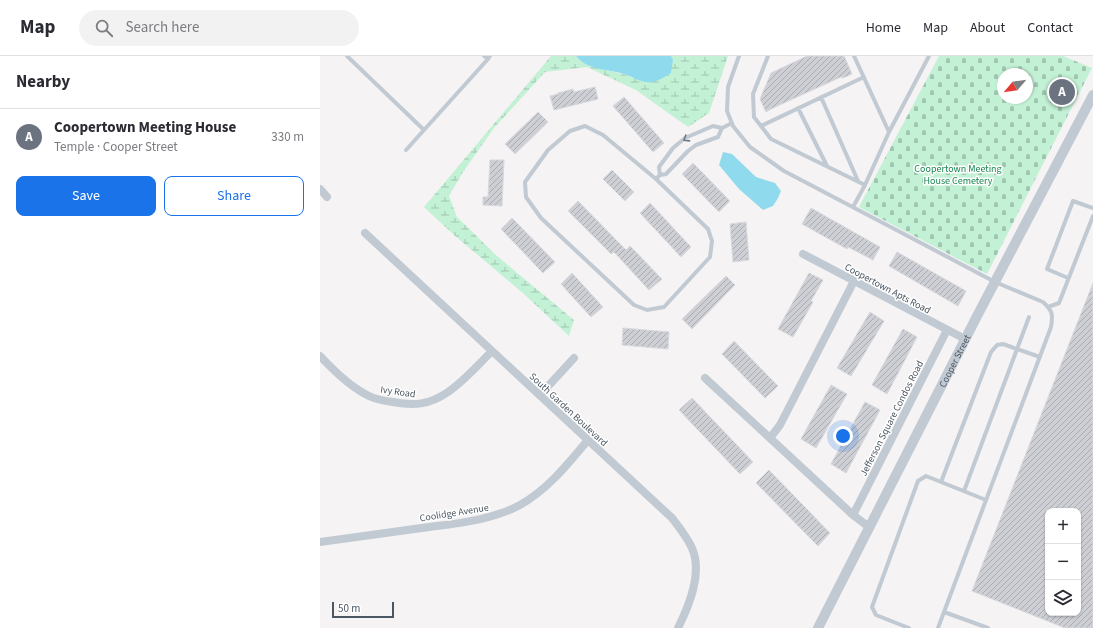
<!DOCTYPE html>
<html lang="en">
<head>
<meta charset="utf-8">
<style>
	:root { --surface:#fff; --page:#f2f2f3; --text:#2b2b33; --muted:#7c7c81; --line:#e1e1e2; --accent:#1a73e8 }
	body { margin:0; font-family:"Source Sans 3",sans-serif; background:var(--page); color:var(--text) }
	.controls { position:absolute; right:12px; bottom:12px; display:grid; overflow:hidden; border-radius:8px; box-shadow:0 1px 3px #0004 }
	.controls button { width:36px; height:36px; display:grid; place-items:center; padding:0; border:0; border-bottom:1px solid var(--line); background:var(--surface); color:var(--text); font:20px sans-serif }
	.compass { position:absolute; left:677px; top:12px; width:36px; height:36px; border-radius:50%; background:var(--surface); box-shadow:0 1px 3px #0004; rotate:241deg }
	.scale { position:absolute; left:12px; bottom:10px; width:62px; box-sizing:border-box; padding-left:4px; border:2px solid #4a5661; border-top:0; font-size:11px; line-height:14px; white-space:nowrap; color:#4a5661; -webkit-text-stroke:3px #fff; paint-order:stroke }
	.you { position:absolute; left:523px; top:380px; width:14px; height:14px; margin:-10px; border:3px solid #fff; border-radius:50%; background:#1a73e8; box-shadow:0 0 0 6px #1a73e833 }
	.badge { display:grid; place-items:center; width:26px; height:26px; border-radius:50%; background:var(--accent); color:#fff; font-size:13px; font-weight:700 }
	.pin { position:absolute; translate:-50% -50%; border:2px solid #fff; box-shadow:0 1px 4px #0006 }
	.list { margin:0; padding:0; list-style:none }
	h2 { display:flex; justify-content:space-between; align-items:center; height:52px; margin:0; padding:0 16px; font-size:17px }
	h2 small { font-size:13px; font-weight:400; color:var(--muted) }
	.list li { display:grid; grid-template-columns:26px 1fr auto; gap:12px; align-items:center; box-sizing:border-box; height:56px; padding:0 16px; border-top:1px solid var(--line) }
	.list b { display:block; font-size:15px; white-space:nowrap }
	.list p { margin:0; font-size:13px; white-space:nowrap; color:var(--muted) }
	.list em { font-size:13px; font-style:normal; color:var(--muted) }
	.actions { display:flex; gap:8px; padding:12px 16px }
	.actions a { flex:1; padding:9px 0; border:1px solid var(--accent); border-radius:8px; text-align:center; font-size:14px; color:var(--accent) }
	.actions .main { background:var(--accent); color:#fff }
	.icon { flex:none; width:22px; height:22px; fill:none; stroke:currentColor; stroke-width:2; stroke-linecap:round; stroke-linejoin:round }
	.map { position:relative; flex:none; width:773px; height:572px; overflow:hidden }
	header { display:flex; align-items:center; gap:24px; box-sizing:border-box; height:56px; padding:0 20px; background:var(--surface); border-bottom:1px solid var(--line) }
	header strong { font-size:19px }
	nav { display:flex; gap:22px; margin-inline-start:auto; font-size:14px }
	.search { width:280px; height:36px; background:var(--page); display:flex; align-items:center; gap:10px; box-sizing:border-box; padding:0 14px; border-radius:22px; color:var(--muted); font-size:15px }
	main { display:flex }
	aside { flex:1; background:var(--surface) }
	.map>svg:first-child { display:block }
</style>
</head>
<body>
<header>
<strong>Map</strong>
<div class="search"><svg class="icon" aria-label="search" viewBox="0 0 24 24"><circle cx="10" cy="10" r="6"/><path d="M15 15l6 6"/></svg>Search here</div>
<nav><a>Home</a><a>Map</a><a>About</a><a>Contact</a></nav>
</header>
<main>
<aside>
<h2>Nearby<small></small></h2>
<ul class="list">
<li><span class="badge" style="background:#6b7280">A</span><div><b>Coopertown Meeting House</b><p>Temple · Cooper Street</p></div><em>330 m</em></li>
</ul>
<div class="actions"><a class="main">Save</a><a>Share</a></div>
</aside>
<div class="map">
<svg width="773" height="572" viewBox="0 0 773 572">
	<defs>
		<pattern id="wetland-marsh" width="20" height="14" patternUnits="userSpaceOnUse"><rect width="20" height="14" fill="#c3f1d5"/><path d="M1 5h8M5 5V1M11 12h8M15 12V8" fill="none" stroke="#a0c6b0"/></pattern>
		<pattern id="cemetery-stones" width="16" height="16" patternUnits="userSpaceOnUse"><rect width="16" height="16" fill="#c3f1d5"/><path d="M2 7V4a2 2 0 0 1 4 0v3zM10 15v-3a2 2 0 0 1 4 0v3z" fill="#a0c6b0"/></pattern>
		<pattern id="building-hatch" width="6" height="6" patternUnits="userSpaceOnUse"><rect width="6" height="6" fill="#cdcfd5"/><path d="M-1 1l2-2M0 6l6-6M5 7l2-2" fill="none" stroke="#a8abb0"/></pattern>
	</defs>
	<rect width="100%" height="100%" fill="#f5f3f3"/>
	<path fill="url(#wetland-marsh)" d="M231,0H256L260,5L273,11L307,19L325,26L352,4L351,0H408L389,57L368,71L316,34L267,11L225,16L174,72L143,116L129,140L137,161L177,200L254,264L249,280L204,238L134,179L104,151Z"/>
	<path fill="url(#cemetery-stones)" fill-rule="evenodd" d="M619,0H743L772,12L667,218L539,151ZM683,18H707V42H683Z"/>
	<path fill="#90daee" d="M256,0H351L353,4L351,17C343,22 334,28 325,26C319,25 313,21 307,19C291,13 267,15 256,0Z
		M403,96L412,98L436,121L455,127L461,135L458,142L453,150L443,154L419,133L399,109Z"/>
	<path fill="url(#building-hatch)" stroke="#d7d9de" fill-rule="evenodd" d="M487,0H524L532,18L523,22L521,21L453,52L446,56L440,43L451,17Z
		M738,26L753,34L746,45L732,38Z
		M275,31L278,43L234,54L230,40L238,38V37L253,33L254,36Z
		M304,41L344,87L333,96L293,50Z
		M218,56L228,66L195,98L185,88Z
		M170,104H184L182,150L163,149V141H168Z
		M373,107L410,145L399,156L362,118Z
		M292,114L314,136L305,145L283,123Z
		M258,145L306,194L310,190L342,223L329,234L294,196L291,198L248,155Z
		M330,147L371,191L361,201L320,157Z
		M491,152L560,191L553,204L528,191L527,193L482,168Z
		M192,162L235,206L223,217L181,173Z
		M426,166L429,204L413,206L410,168Z
		M577,196L646,235L638,250L569,210Z
		M252,217L283,251L271,261L241,228Z
		M489,217L503,224L491,245L493,246L473,281L458,273Z
		M406,220L415,229L372,273L362,263Z
		M773,227V572H745L652,535ZM728,455H758V557H728Z
		M550,256L564,265L531,320L517,312Z
		M303,272L349,276L348,293L302,289Z
		M583,273L597,281L567,338L552,329Z
		M414,285L458,330L445,342L402,298Z
		M511,329L527,338L496,392L481,383Z
		M372,342L433,406L420,418L359,354Z
		M545,346L560,354L526,417L511,408Z
		M449,414L510,477L498,490L436,427Z"/>
	<g fill="none" stroke-linecap="round" stroke-linejoin="round">
		<path stroke="#c1cad2" stroke-width="4" d="M27,0L104,74
			M164,0L168,3L170,0
			M419,0L408,31L407,55L413,70L430,91L464,115L584,178L675,226L723,246C733,255 733,259 731,271L618,572
			M448,0L433,38L434,61L451,83L545,129
			M534,0L569,76
			M501,41L538,125
			M478,52L507,110
			M441,70L544,21
			M86,94L168,3
			M340,119L339,111L353,92L365,82L393,70L402,72
			M336,123L388,173L392,185L390,201L344,251L327,254L314,249L221,162L206,141L205,126L228,94L250,75L265,70L283,79L336,123L340,119L346,118L368,95L376,89L398,81L402,72L412,67
			M533,151L545,129L569,76L609,0
			M748,222L727,213L753,145L773,152
			M728,251L739,247L773,160
			M621,426L671,296L677,289L683,288L720,301
			M644,435L709,261
			M624,556L668,572
			M589,572L556,559L552,551L598,425L606,420L666,444"/>
		<path stroke="#c1cad2" stroke-width="8" d="M0,133L7,141
			M45,177L352,462C359,471 367,481 372,492C383,517 369,550 358,572
			M483,198L645,283
			M0,300C13,314 32,332 49,340C57,344 65,345 73,346C94,350 109,349 128,336C144,325 158,309 172,295
			M385,322L533,459L549,471
			M220,339L254,302
			M450,382L460,369L534,225
			M533,459L627,274
			M0,486C36,481 73,476 109,471C140,467 172,464 200,449C228,433 248,408 268,384"/>
		<path stroke="#c1cad2" stroke-width="10" id="s1" d="M498,572L656,262L773,39"/>
	</g>
	<defs><path id="oneway-chevron" d="M-2-3.5L2.5 0L-2 3.5" fill="none" stroke-width="1.6" stroke-linecap="round" stroke-linejoin="round"/></defs>
	<use stroke="#6e7983" href="#oneway-chevron" transform="translate(366 83) rotate(148)"/>
	<g text-anchor="middle" stroke-width="3" stroke-linejoin="round" paint-order="stroke">
		<g font-size="10" fill="#17864f" stroke="#fff">
			<text x="638" y="116">Coopertown Meeting<tspan x="638" dy="12">House Cemetery</tspan></text>
		</g>
		<g font-size="10" fill="#4a5661" stroke="#fff">
			<text transform="translate(568 232) rotate(28)" y="4">Coopertown Apts Road</text>
			<text dy="4" stroke="none"><textPath href="#s1" startOffset="300">Cooper Street</textPath></text>
			<text transform="translate(78 335) rotate(8)" y="4">Ivy Road</text>
			<text transform="translate(249 353) rotate(43)" y="4">South Garden Boulevard</text>
			<text transform="translate(571 362) rotate(-63)" y="4">Jefferson Square Condos Road</text>
			<text transform="translate(134 456) rotate(-9)" y="4">Coolidge Avenue</text>
		</g>
	</g>
</svg>
<div class="controls">
<button>+</button>
<button>−</button>
<button><svg class="icon" aria-label="layers" viewBox="0 0 24 24"><path d="M12 4l9 5-9 5-9-5zM3 14l9 5 9-5"/></svg></button>
</div>
<svg class="compass" viewBox="-18 -18 36 36"><path d="M0-13l5 13h-10z" fill="#e53935"/><path d="M0 13l5-13h-10z" fill="#7c7c81"/></svg>
<div class="scale">50 m</div>
<div class="you"></div>
<div class="pin badge" style="left:742px;top:36px;background:#6b7280">A</div>
</div>
</main>
</body>
</html>
